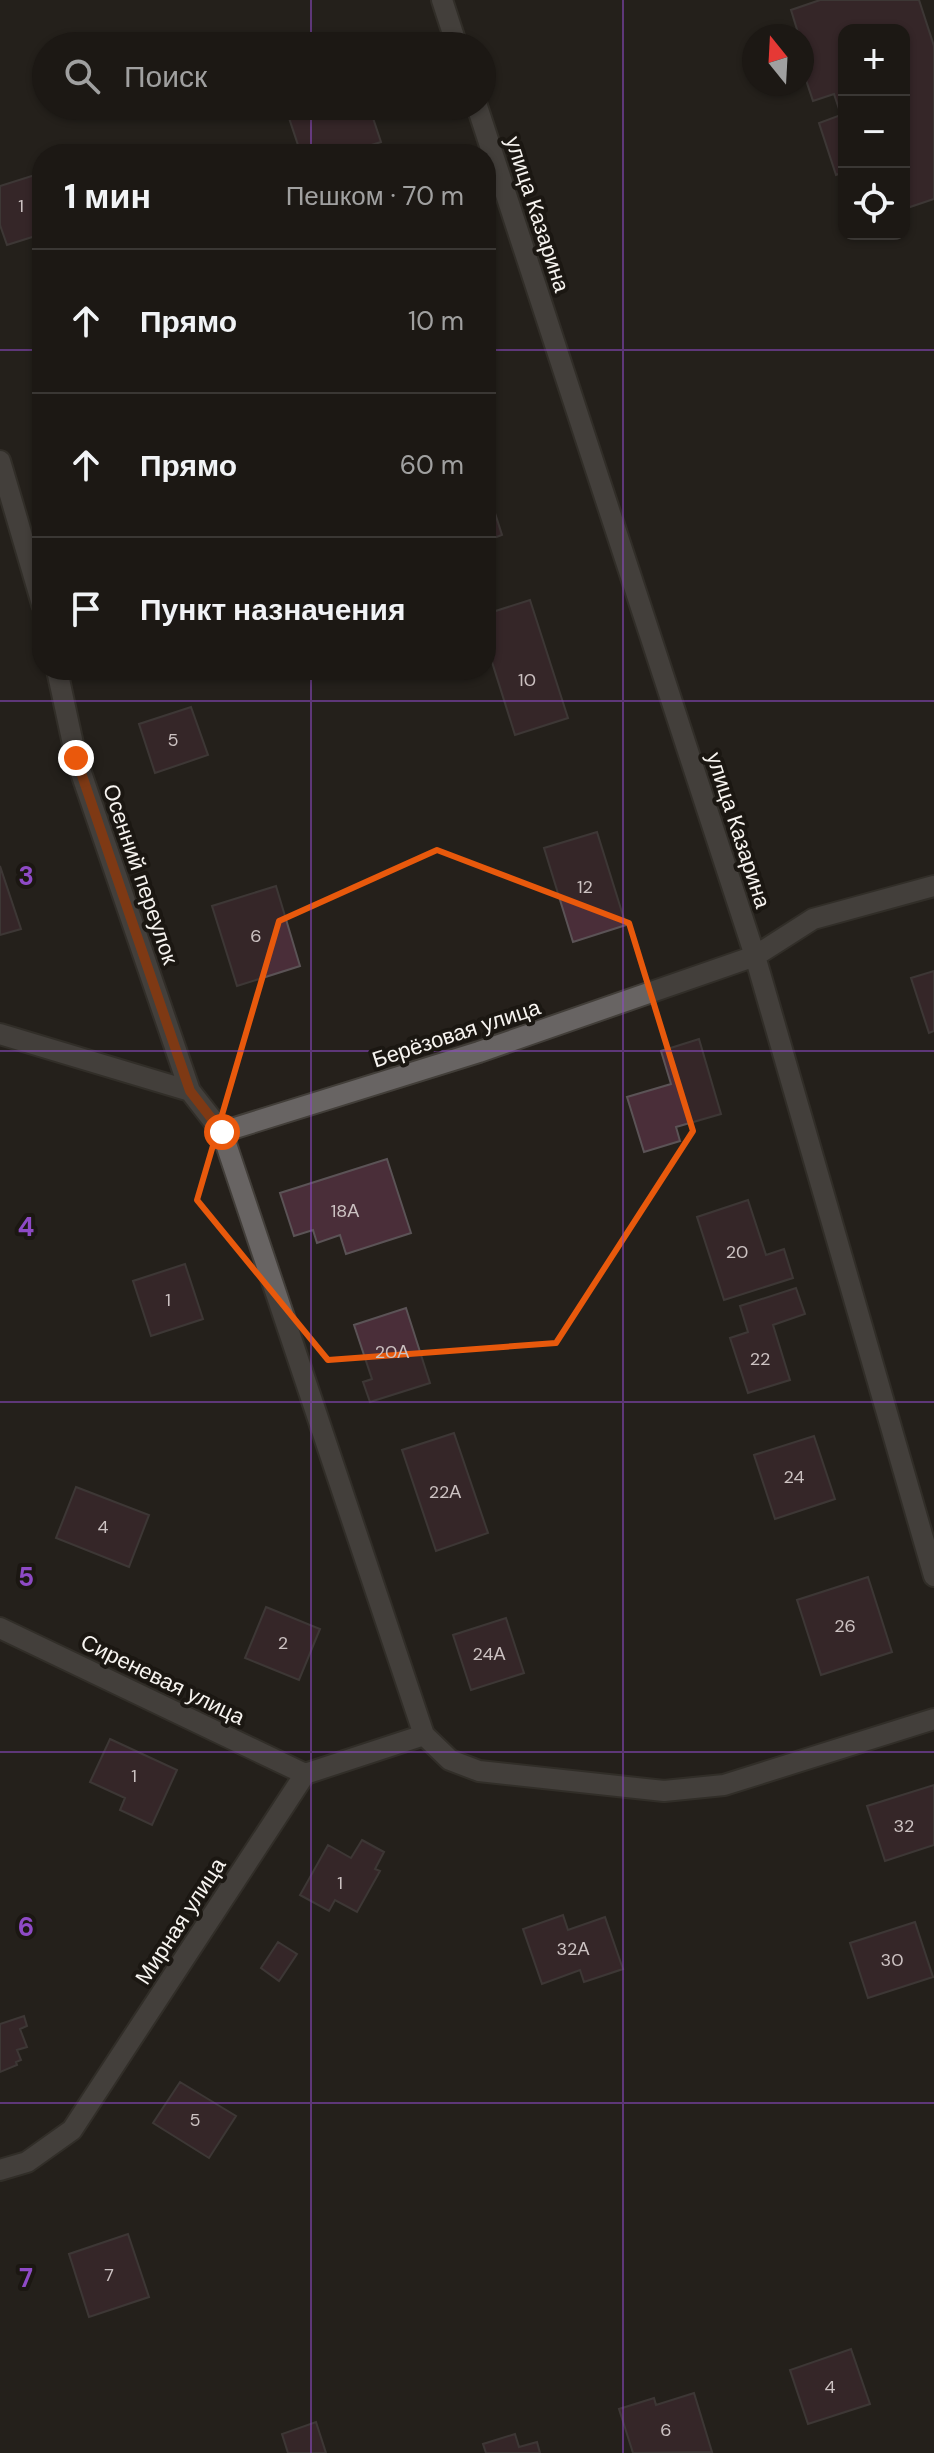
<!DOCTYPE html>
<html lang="ru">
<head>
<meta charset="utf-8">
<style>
	:root { --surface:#1c1814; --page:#25211d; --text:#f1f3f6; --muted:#a0a0a0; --line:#3a3734 }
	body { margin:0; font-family:"DM Sans",sans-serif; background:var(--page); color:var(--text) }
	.controls { position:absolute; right:24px; top:24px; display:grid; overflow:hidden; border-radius:16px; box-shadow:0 2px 6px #0004 }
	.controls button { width:72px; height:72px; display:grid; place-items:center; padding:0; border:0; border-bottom:2px solid var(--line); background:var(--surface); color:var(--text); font:40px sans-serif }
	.compass { position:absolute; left:742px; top:24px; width:72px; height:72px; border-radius:50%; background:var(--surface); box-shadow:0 2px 6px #0004; rotate:342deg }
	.stop { position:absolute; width:24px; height:24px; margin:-18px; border:6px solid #ea580c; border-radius:50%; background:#fff }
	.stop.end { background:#ea580c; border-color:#fff; box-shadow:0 2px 8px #0008 }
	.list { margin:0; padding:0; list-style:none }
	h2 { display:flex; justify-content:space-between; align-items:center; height:104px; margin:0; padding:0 32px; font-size:34px }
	h2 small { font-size:26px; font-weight:400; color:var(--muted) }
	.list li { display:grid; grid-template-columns:52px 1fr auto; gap:24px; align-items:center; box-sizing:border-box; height:144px; padding:0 32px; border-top:2px solid var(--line) }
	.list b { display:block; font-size:30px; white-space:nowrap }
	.list em { font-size:26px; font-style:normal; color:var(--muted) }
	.icon { flex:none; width:44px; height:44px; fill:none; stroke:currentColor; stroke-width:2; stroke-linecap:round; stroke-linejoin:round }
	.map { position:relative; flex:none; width:934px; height:2453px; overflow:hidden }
	.search { position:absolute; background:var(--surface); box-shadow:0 2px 6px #0004; left:32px; top:32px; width:464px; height:88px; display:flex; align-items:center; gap:20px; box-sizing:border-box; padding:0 28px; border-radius:44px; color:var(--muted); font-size:30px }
	.panel { position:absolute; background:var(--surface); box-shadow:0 2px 6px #0004; left:32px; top:144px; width:464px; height:536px; border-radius:32px }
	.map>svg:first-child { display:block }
</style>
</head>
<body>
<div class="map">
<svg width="934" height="2453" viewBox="0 0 934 2453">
	<rect width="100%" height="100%" fill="#25201b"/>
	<path fill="#4a2e39" stroke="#5b5356" stroke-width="2" d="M820,0H919L934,46V199L904,209V30H844V172L836,175L819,123L841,115L834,94L813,101L802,68V36H799L791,10Z
		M285,106H369L381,142L343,154H301Z
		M41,173L42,234L7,245L0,225V186Z
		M486,485L502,535L486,541Z
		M530,600L568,718L515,735L486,643V614Z
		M191,707L208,755L155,773L139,724Z
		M597,832L626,925L573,942L544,848Z
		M0,866L21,929L0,935Z
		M276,886L300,966L237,986L212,906Z
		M934,971V1031L929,1033L911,978Z
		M699,1039L721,1114L676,1127L680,1141L644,1152L627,1097L671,1084L661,1051Z
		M387,1159L411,1233L346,1254L340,1235L317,1243L313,1230L294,1236L280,1193Z
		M748,1200L766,1255L784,1249L793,1278L724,1300L697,1217Z
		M185,1264L203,1319L151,1336L133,1281Z
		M796,1288L805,1314L773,1325L790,1380L748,1393L730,1338L748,1332L740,1306Z
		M406,1308L430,1383L370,1402L363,1382L372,1379L354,1325Z
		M454,1433L488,1533L436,1551L402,1450Z
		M814,1436L835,1499L775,1519L754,1455Z
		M76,1487L149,1515L129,1567L56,1538Z
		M868,1577L892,1652L821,1675L797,1600Z
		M266,1607L320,1629L299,1680L245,1658Z
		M506,1618L524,1673L471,1690L453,1635Z
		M110,1739L177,1770L152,1825L120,1810L125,1798L90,1782Z
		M934,1785V1845L885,1861L867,1806Z
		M362,1840L384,1852L375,1869L380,1871L357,1912L335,1900L329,1911L300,1895L328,1845L351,1858Z
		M563,1915L568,1930L605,1917L623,1969L584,1982L580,1970L542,1984L523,1929Z
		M915,1922L933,1977L868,1998L850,1943Z
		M278,1942L297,1954L279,1981L261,1968Z
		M24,2016L27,2026L20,2029L27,2047L17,2050L21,2060L16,2062L17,2065L0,2072V2024Z
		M180,2082L236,2116L209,2158L153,2123Z
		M128,2234L149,2297L89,2317L69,2254Z
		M851,2349L870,2404L808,2424L790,2370Z
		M694,2393L712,2452L633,2453L619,2409L654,2398L656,2405Z
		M316,2422L326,2453H288L282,2434Z
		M515,2434L519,2447L537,2442L540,2453H486L483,2444Z"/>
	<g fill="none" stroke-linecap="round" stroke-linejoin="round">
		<g stroke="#423e39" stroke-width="24">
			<path id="minor" d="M442,0L457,46
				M477,106L755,956L934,1576
				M0,461L42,604
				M57,670L76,758L190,1091
				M0,1034L190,1091L222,1132L479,1052L755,956L813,919L934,886
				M222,1132L424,1735L450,1760L479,1771L664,1791L724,1785L934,1719
				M0,1628L305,1774
				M0,2170L27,2162L72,2130L305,1774L424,1735"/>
		</g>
		<use href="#minor" stroke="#686463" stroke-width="20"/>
	</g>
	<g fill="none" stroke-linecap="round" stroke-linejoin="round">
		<path stroke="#ea580c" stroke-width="10" d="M76,758L190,1091L222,1132"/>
	</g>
	<path d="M0 0H934V2453H0ZM437,850L629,923L693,1131L556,1343L328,1360L197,1200L279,921Z" fill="#25201b" fill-opacity=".55" fill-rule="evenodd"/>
	<path fill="none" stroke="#e8590c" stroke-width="6" stroke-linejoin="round" d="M437,850L629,923L693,1131L556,1343L328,1360L197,1200L279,921Z"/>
	<path fill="none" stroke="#8e4ac6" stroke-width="2" stroke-opacity="0.55" d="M311,0V46M623,0V2453M311,106V154M0,350H42M486,350H934M311,670V2453M0,701H934M0,1051H934M0,1402H934M0,1752H934M0,2103H934"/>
	<g text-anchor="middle" stroke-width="8" stroke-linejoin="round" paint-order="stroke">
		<g font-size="18" fill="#ccc2c2">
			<text x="21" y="212">1</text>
			<text x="527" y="686">10</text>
			<text x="173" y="746">5</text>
			<text x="585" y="893">12</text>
			<text x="256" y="942">6</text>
			<text x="345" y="1217">18А</text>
			<text x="737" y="1258">20</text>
			<text x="168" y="1306">1</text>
			<text x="392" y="1358">20А</text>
			<text x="760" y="1365">22</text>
			<text x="794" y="1483">24</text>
			<text x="445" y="1498">22А</text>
			<text x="103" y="1533">4</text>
			<text x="845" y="1632">26</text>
			<text x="283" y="1649">2</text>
			<text x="489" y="1660">24А</text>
			<text x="134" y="1782">1</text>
			<text x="904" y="1832">32</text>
			<text x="340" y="1889">1</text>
			<text x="573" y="1955">32А</text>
			<text x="892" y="1966">30</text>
			<text x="195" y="2126">5</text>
			<text x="109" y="2281">7</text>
			<text x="830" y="2393">4</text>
			<text x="666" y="2436">6</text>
		</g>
		<g font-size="22" fill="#f7f4f0" stroke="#1b1712">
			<text transform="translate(538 214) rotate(72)" y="8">улица Казарина</text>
			<text transform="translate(739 830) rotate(72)" y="8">улица Казарина</text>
			<text transform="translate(141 874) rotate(71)" y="8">Осенний переулок</text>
			<text transform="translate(456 1033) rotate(-18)" y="8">Берёзовая улица</text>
			<text transform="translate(163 1679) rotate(26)" y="8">Сиреневая улица</text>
			<text transform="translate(180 1921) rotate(-57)" y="8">Мирная улица</text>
		</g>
	</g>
	<g font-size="26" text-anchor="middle" font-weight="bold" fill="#8e4ac6" stroke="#1b1712" stroke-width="8" stroke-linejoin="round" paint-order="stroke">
		<text x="26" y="885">3</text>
		<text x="26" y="1236">4</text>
		<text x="26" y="1586">5</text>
		<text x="26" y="1936">6</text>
		<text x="26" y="2287">7</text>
	</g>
</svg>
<div class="controls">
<button>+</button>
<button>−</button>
<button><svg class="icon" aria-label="locate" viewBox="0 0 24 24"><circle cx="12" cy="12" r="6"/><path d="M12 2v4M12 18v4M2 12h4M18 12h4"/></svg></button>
</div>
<svg class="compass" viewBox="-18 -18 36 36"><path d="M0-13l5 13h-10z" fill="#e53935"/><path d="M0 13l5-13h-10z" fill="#a0a0a0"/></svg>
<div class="stop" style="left:222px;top:1132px"></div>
<div class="stop end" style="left:76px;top:758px"></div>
<div class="search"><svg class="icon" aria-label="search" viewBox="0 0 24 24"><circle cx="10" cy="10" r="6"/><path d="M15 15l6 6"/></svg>Поиск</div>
<section class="panel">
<h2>1 мин<small>Пешком · 70 m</small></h2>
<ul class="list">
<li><svg class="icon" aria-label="ahead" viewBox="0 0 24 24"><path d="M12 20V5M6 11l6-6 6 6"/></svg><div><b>Прямо</b></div><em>10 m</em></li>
<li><svg class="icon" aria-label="ahead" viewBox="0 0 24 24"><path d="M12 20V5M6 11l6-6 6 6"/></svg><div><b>Прямо</b></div><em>60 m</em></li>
<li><svg class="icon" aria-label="arrive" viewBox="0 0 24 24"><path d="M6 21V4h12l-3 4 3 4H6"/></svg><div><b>Пункт назначения</b></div></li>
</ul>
</section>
</div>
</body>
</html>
